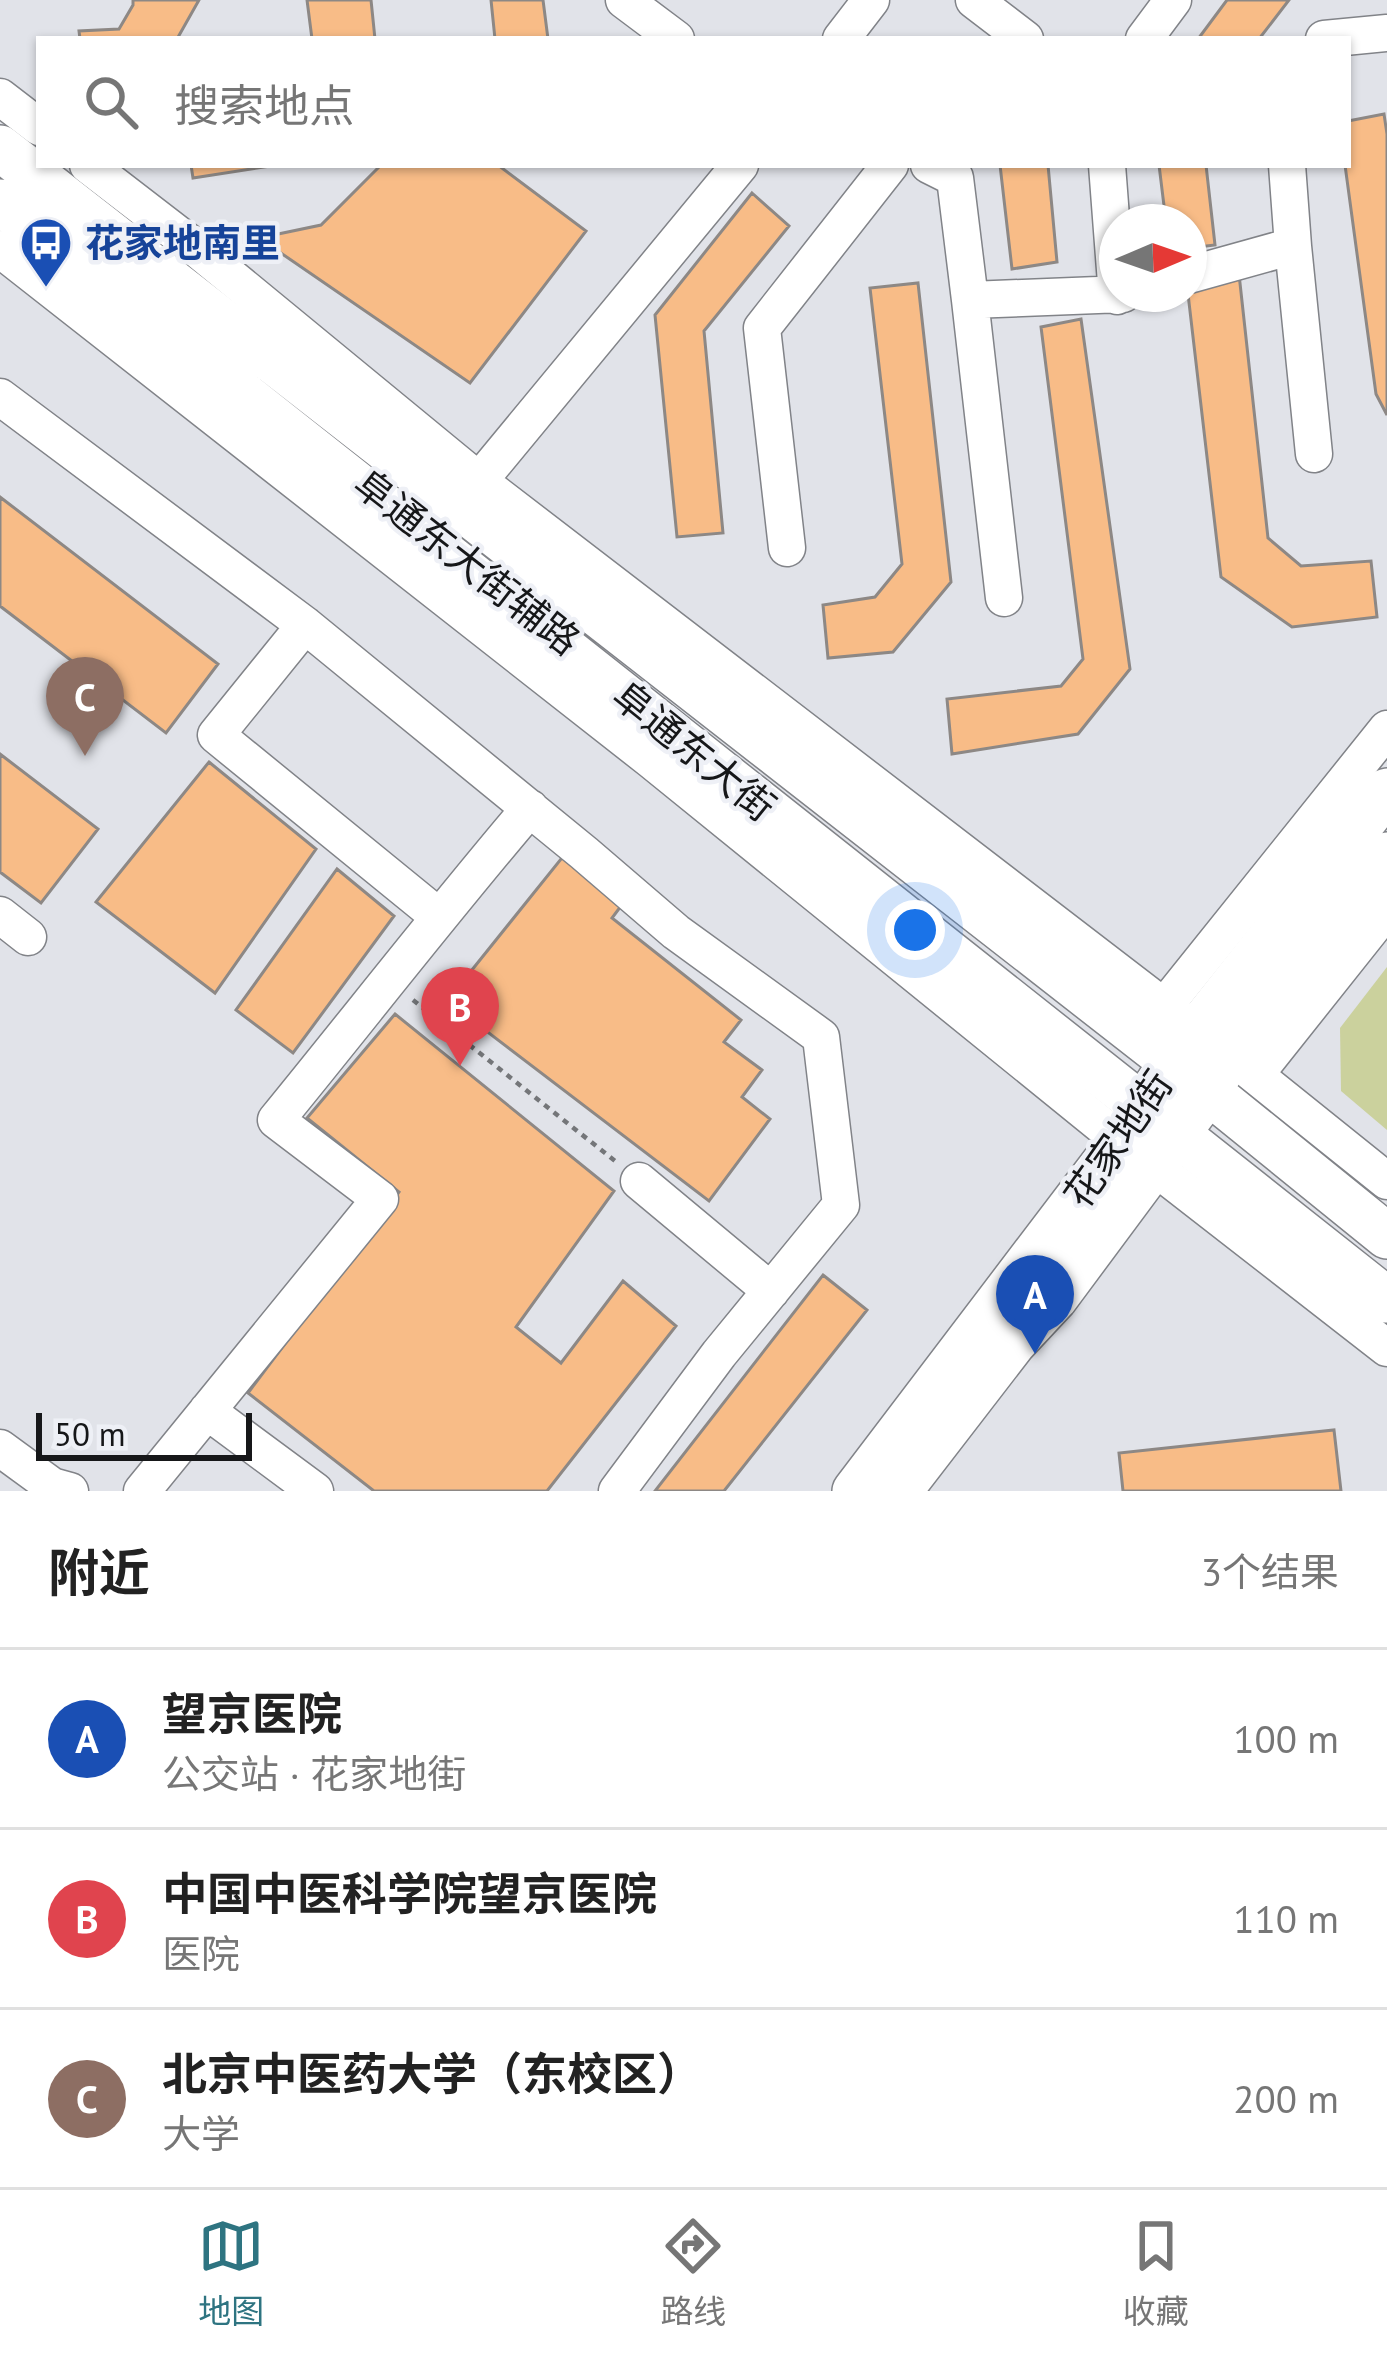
<!DOCTYPE html>
<html lang="zh">
<head>
<meta charset="utf-8">
<style>
	:root { --surface:#fff; --page:#f2f2f2; --text:#222; --muted:#767676; --line:#e0e0e0; --accent:#2e7481 }
	body { margin:0; font-family:"PT Sans","Noto Sans SC",sans-serif; background:var(--page); color:var(--text) }
	.compass { position:absolute; left:1099px; top:204px; width:108px; height:108px; border-radius:50%; background:var(--surface); box-shadow:0 3px 9px #0004; rotate:88deg }
	.scale { position:absolute; left:36px; bottom:30px; width:216px; box-sizing:border-box; padding-left:12px; border:6px solid #161719; border-top:0; font-size:33px; line-height:42px; white-space:nowrap; color:#161719; -webkit-text-stroke:9px #eef0f6; paint-order:stroke }
	.you { position:absolute; left:915px; top:930px; width:42px; height:42px; margin:-30px; border:9px solid #fff; border-radius:50%; background:#1a73e8; box-shadow:0 0 0 18px #1a73e833 }
	.badge { display:grid; place-items:center; width:78px; height:78px; border-radius:50%; background:var(--accent); color:#fff; font-size:39px; font-weight:700 }
	.pin { position:absolute; translate:-50% -99px; filter:drop-shadow(0 3px 6px #0008) }
	.pin::after { content:''; position:absolute; top:63px; width:42px; height:36px; background:inherit; clip-path:polygon(0 0,100% 0,50% 100%) }
	.list { margin:0; padding:0; list-style:none }
	h2 { display:flex; justify-content:space-between; align-items:center; height:156px; margin:0; padding:0 48px; font-size:51px }
	h2 small { font-size:39px; font-weight:400; color:var(--muted) }
	.list li { display:grid; grid-template-columns:78px 1fr auto; gap:36px; align-items:center; box-sizing:border-box; height:180px; padding:0 48px; border-top:3px solid var(--line) }
	.list b { display:block; font-size:45px; white-space:nowrap }
	.list p { margin:0; font-size:39px; white-space:nowrap; color:var(--muted) }
	.list em { font-size:39px; font-style:normal; color:var(--muted) }
	.icon { flex:none; width:66px; height:66px; fill:none; stroke:currentColor; stroke-width:2; stroke-linecap:round; stroke-linejoin:round }
	.map { position:relative; flex:none; width:1387px; height:1491px; overflow:hidden }
	.search { position:absolute; background:var(--surface); box-shadow:0 3px 9px #0004; left:36px; right:36px; top:36px; height:132px; display:flex; align-items:center; gap:30px; box-sizing:border-box; padding:0 42px; border-radius:0px; color:var(--muted); font-size:45px }
	.sheet { height:696px; background:var(--surface) }
	nav { display:flex; justify-content:space-around; align-items:center; box-sizing:border-box; height:168px; border-top:3px solid var(--line); background:var(--surface); font-size:33px; color:var(--muted) }
	nav a { display:grid; justify-items:center; gap:6px }
	nav .on { color:var(--accent) }
	.map>svg:first-child { display:block }
</style>
</head>
<body>
<div class="map">
<svg width="1387" height="1491" viewBox="0 0 1387 1491">
	<rect width="100%" height="100%" fill="#e1e3e9"/>
	<path fill="#cbd19d" d="M1387,967V1130L1341,1091L1340,1028Z"/>
	<path fill="#f8bc87" stroke="#8d8885" stroke-width="3" d="M133,0H199L177,39H80L79,31L119,29L133,5Z
		M307,0H371L375,39H312Z
		M491,0H543L548,39H495Z
		M1227,0H1289L1259,39H1198Z
		M1384,114L1387,134V415L1376,394L1345,165H1348V121Z
		M191,165H277L193,178Z
		M381,165H498L586,231L470,383L259,238L321,225Z
		M1000,165H1048L1057,262L1012,269Z
		M1159,165H1206L1215,245L1189,248V222H1166Z
		M752,193L789,226L704,331L723,533L677,537L655,315Z
		M1238,265L1268,538L1301,566L1371,561L1377,617L1292,627L1221,577L1188,294L1189,267Z
		M918,283L951,582L893,652L828,658L823,605L875,597L902,564L870,288Z
		M1081,319L1130,669L1078,734L952,754L947,699L1061,686L1083,659L1041,327Z
		M0,497L218,664L166,733L0,606Z
		M0,754L98,829L41,903L0,872Z
		M209,762L316,849L215,993L96,902Z
		M565,854L624,902L612,918L741,1020L724,1042L762,1070L742,1097L770,1119L709,1201L447,1001Z
		M337,869L394,916L293,1053L236,1010Z
		M395,1014L614,1191L516,1327L561,1363L623,1281L676,1326L547,1491H374L248,1393L399,1192L307,1118Z
		M823,1275L867,1310L724,1491H655Z
		M1334,1430L1341,1491H1123L1119,1453Z"/>
	<g fill="none" stroke-linecap="round" stroke-linejoin="round">
		<g stroke="#818388" stroke-width="39">
			<path id="minor" d="M624,0L676,39
				M974,0L1025,39
				M841,39L871,0
				M1144,39L1173,0
				M1324,39L1387,33
				M0,97L39,127
				M88,165L197,249L479,481L1164,1007L1230,1055L1387,1181
				M929,165L955,178L970,300
				M1107,165L1117,296
				M1293,246L1314,454
				M0,249L651,760L1121,1141L1387,1348
				M1189,275L1293,246L1287,165
				M0,397L305,625L584,853L676,932L821,1037L841,1205L719,1354L617,1491
				M467,502L479,481L740,165
				M787,548L762,328L890,165
				M1004,598L970,300L1123,294
				M305,625L216,735L438,916
				M0,915L28,937
				M1164,1007L1387,729
				M1255,1075L1387,909
				M639,1181L771,1291
				M207,1411L315,1491
				M0,1448L52,1486L70,1491
				M142,1491L380,1199L276,1120C361,1016 443,910 530,808"/>
		</g>
		<g stroke="#818388" stroke-width="48">
			<path id="major" d="M0,148L1172,1062L1387,1236
				M0,202C462,568 925,934 1387,1300
				M855,1491L1121,1141L1172,1062L1387,791
				M899,1491L1013,1343L1055,1298L1208,1092L1230,1055L1387,855"/>
		</g>
		<path stroke="#747679" stroke-width="4.5" stroke-dasharray="6 6" stroke-linecap="butt" d="M413,1000L615,1161"/>
		<use href="#minor" stroke="#fff" stroke-width="36"/>
		<use href="#major" stroke="#fff" stroke-width="45"/>
	</g>
	<defs>
		<g id="bus-pin" transform="scale(2.7)"><path d="M0 17L-7.5 6A9.5 9.5 0 1 1 7.5 6Z" fill="#1a4fb4" stroke="#eef0f6"/><path d="M-5-6H5V4H4V6H2V4H-2V6H-4V4H-5ZM-3.5-4V0h7V-4ZM-3.5 1.2v1.5H-2V1.2ZM2 1.2v1.5H3.5V1.2Z" fill="#fff"/></g>
	</defs>
	<g fill-rule="evenodd">
		<use href="#bus-pin" x="46" y="243"/>
	</g>
	<g text-anchor="middle" stroke-width="9" stroke-linejoin="round" paint-order="stroke">
		<g font-size="39" font-weight="bold" fill="#164399" stroke="#eef0f6" text-anchor="start">
			<text x="85" y="257">花家地南里</text>
		</g>
		<g font-size="39" fill="#161719" stroke="#eef0f6">
			<text transform="translate(467 562) rotate(38)" y="14">阜通东大街辅路</text>
			<text transform="translate(694 751) rotate(39)" y="14">阜通东大街</text>
			<text transform="translate(1118 1139) rotate(-55)" y="14">花家地街</text>
		</g>
	</g>
</svg>
<svg class="compass" viewBox="-18 -18 36 36"><path d="M0-13l5 13h-10z" fill="#e53935"/><path d="M0 13l5-13h-10z" fill="#767676"/></svg>
<div class="scale">50 m</div>
<div class="you"></div>
<div class="pin badge" style="left:1035px;top:1354px;background:#1a4fb4">A</div>
<div class="pin badge" style="left:460px;top:1066px;background:#e0444e">B</div>
<div class="pin badge" style="left:85px;top:756px;background:#8d6e63">C</div>
<div class="search"><svg class="icon" aria-label="search" viewBox="0 0 24 24"><circle cx="10" cy="10" r="6"/><path d="M15 15l6 6"/></svg>搜索地点</div>
</div>
<section class="sheet">
<h2>附近<small>3个结果</small></h2>
<ul class="list">
<li><span class="badge" style="background:#1a4fb4">A</span><div><b>望京医院</b><p>公交站 · 花家地街</p></div><em>100 m</em></li>
<li><span class="badge" style="background:#e0444e">B</span><div><b>中国中医科学院望京医院</b><p>医院</p></div><em>110 m</em></li>
<li><span class="badge" style="background:#8d6e63">C</span><div><b>北京中医药大学（东校区）</b><p>大学</p></div><em>200 m</em></li>
</ul>
</section>
<nav>
<a class="on"><svg class="icon" aria-label="map" viewBox="0 0 24 24"><path d="M3 6l6-2 6 2 6-2v14l-6 2-6-2-6 2zM9 4v14M15 6v14"/></svg>地图</a>
<a><svg class="icon" aria-label="directions" viewBox="0 0 24 24"><path d="M12 3l9 9-9 9-9-9zM9 14v-3h6M13 9l2 2-2 2"/></svg>路线</a>
<a><svg class="icon" aria-label="saved" viewBox="0 0 24 24"><path d="M7 4h10v16l-5-4-5 4z"/></svg>收藏</a>
</nav>
</body>
</html>
